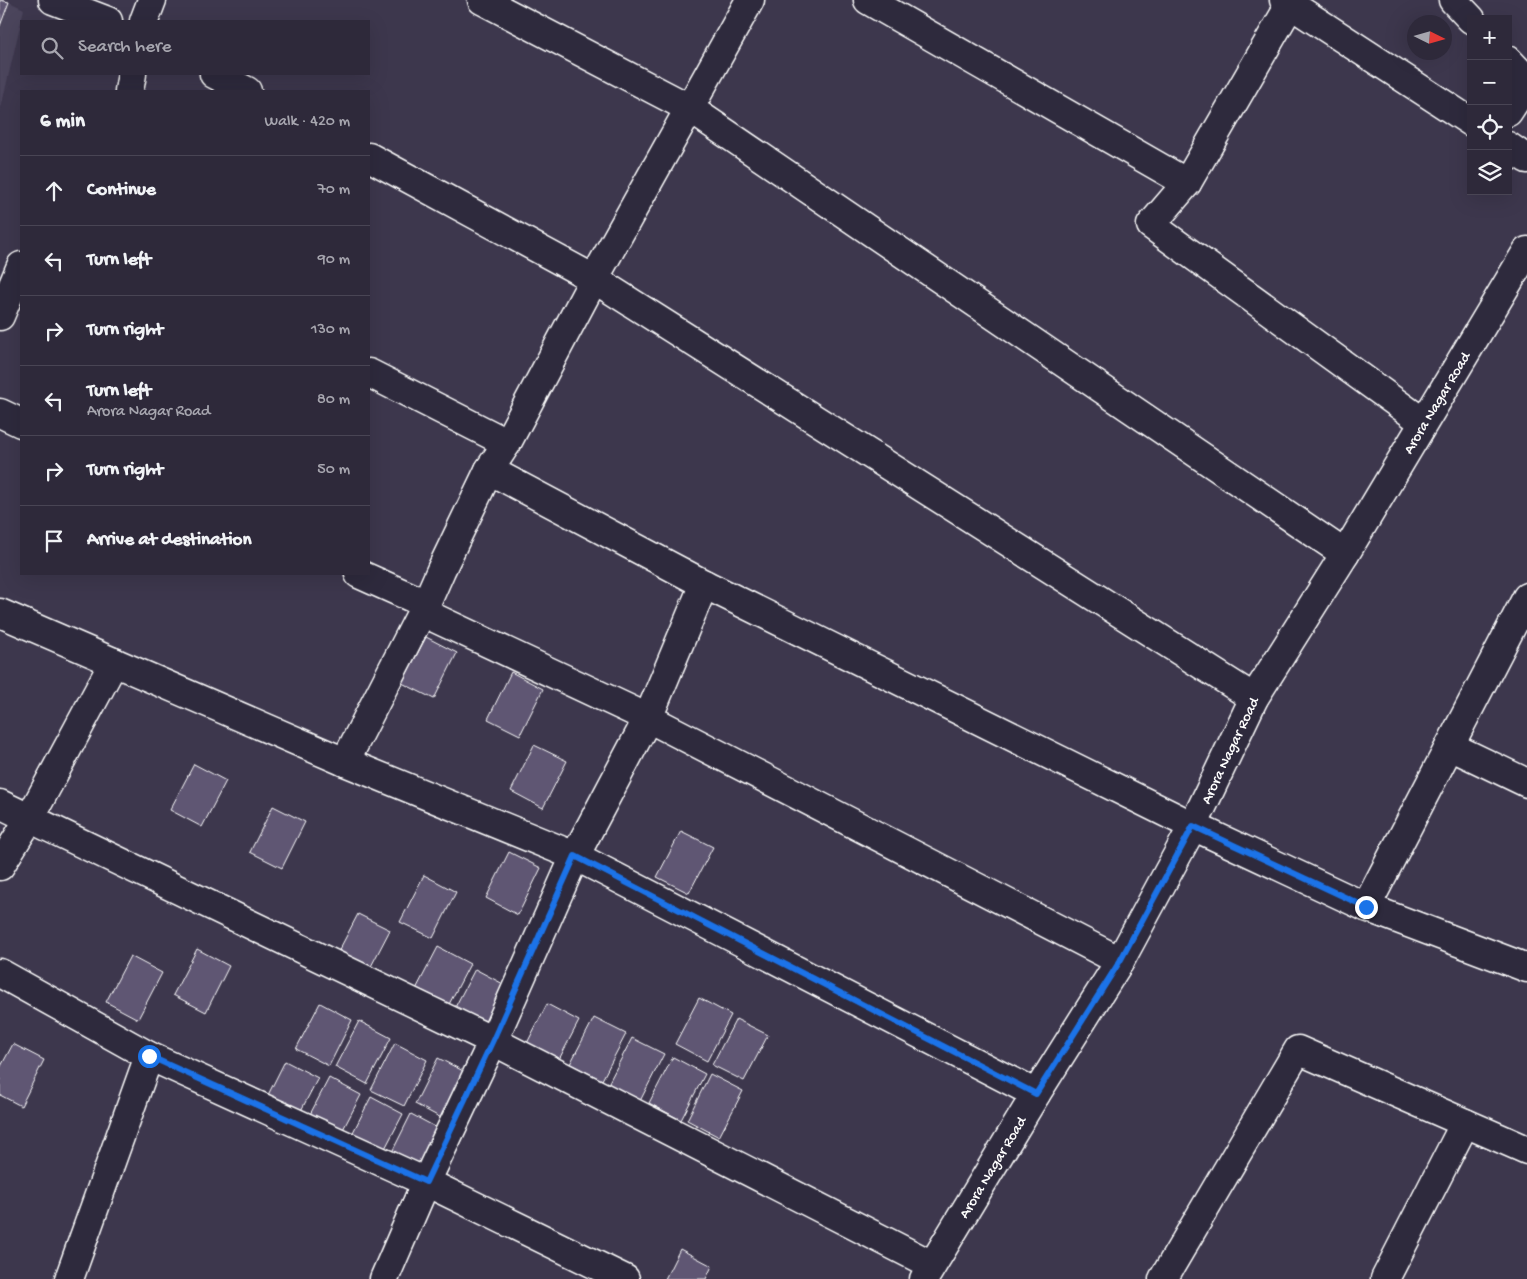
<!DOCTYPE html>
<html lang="en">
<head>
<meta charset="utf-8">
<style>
	:root { --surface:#2e293a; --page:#363142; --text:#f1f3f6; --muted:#a7a6af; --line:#494554 }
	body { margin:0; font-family:"Gochi Hand",sans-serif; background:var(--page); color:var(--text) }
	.controls { position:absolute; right:15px; top:15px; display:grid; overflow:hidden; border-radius:0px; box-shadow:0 5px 20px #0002 }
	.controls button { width:45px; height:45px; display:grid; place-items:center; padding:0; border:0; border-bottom:1px solid var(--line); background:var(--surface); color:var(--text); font:25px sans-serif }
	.compass { position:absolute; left:1407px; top:15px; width:45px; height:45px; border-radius:50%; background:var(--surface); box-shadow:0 5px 20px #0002; rotate:95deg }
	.stop { position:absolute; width:15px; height:15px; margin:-11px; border:4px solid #1a73e8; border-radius:50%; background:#fff }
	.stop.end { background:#1a73e8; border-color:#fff; box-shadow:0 1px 5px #0008 }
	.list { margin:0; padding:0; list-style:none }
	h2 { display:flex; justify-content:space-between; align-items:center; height:65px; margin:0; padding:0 20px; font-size:21px }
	h2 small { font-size:16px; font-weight:400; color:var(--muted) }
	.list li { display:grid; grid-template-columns:32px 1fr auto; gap:15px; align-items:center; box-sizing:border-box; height:70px; padding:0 20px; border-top:1px solid var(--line) }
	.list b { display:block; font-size:19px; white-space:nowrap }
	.list p { margin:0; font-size:16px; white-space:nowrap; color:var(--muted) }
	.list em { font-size:16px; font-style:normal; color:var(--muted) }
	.icon { flex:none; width:28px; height:28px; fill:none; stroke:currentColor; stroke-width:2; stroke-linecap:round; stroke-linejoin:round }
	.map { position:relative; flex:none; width:1527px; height:1279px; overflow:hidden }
	.search { position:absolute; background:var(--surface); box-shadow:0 5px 20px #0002; left:20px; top:20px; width:350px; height:55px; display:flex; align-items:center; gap:12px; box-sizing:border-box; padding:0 18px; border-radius:0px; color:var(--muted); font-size:19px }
	.panel { position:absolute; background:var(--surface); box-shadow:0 5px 20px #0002; left:20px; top:90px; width:350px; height:485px; border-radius:0px }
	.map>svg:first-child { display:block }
</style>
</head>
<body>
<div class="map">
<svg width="1527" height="1279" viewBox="0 0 1527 1279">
	<rect width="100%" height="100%" fill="#3d374d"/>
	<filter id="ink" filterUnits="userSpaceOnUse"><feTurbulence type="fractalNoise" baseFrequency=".02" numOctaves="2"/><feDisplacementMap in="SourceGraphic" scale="10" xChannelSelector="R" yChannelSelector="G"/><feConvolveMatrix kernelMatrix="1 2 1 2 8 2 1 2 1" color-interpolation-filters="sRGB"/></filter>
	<g filter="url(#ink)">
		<path fill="#4b445b" d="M0,0H5L24,9L0,112Z"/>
		<path fill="#5f5673" stroke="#fff" d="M0,0L9,2L0,26Z
			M426,637L457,653L434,699L402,683Z
			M511,672L543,689L520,735L488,719Z
			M534,745L567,761L543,808L511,791Z
			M194,764L226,781L202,827L170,810Z
			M273,806L305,822L282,868L250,852Z
			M681,831L713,847L689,893L657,877Z
			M509,852L541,868L518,915L486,898Z
			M424,875L456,892L433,938L400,922Z
			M358,914L390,930L366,976L334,960Z
			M438,947L470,964L446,1010L414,993Z
			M197,949L229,966L206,1012L173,995Z
			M130,956L162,973L138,1019L106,1002Z
			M475,969L507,986L483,1032L451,1015Z
			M699,998L731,1015L707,1061L675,1044Z
			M320,1003L352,1020L329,1066L296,1049Z
			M547,1004L579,1021L555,1067L523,1051Z
			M594,1018L626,1034L602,1080L570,1064Z
			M736,1019L768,1035L744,1081L712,1065Z
			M359,1021L391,1038L367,1084L335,1067Z
			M632,1038L664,1054L640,1101L608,1084Z
			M395,1043L427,1060L404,1106L371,1090Z
			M13,1044L44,1060L21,1106L0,1095V1068Z
			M673,1057L705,1074L681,1120L649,1103Z
			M438,1058L471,1075L447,1121L415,1104Z
			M285,1061L318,1078L294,1124L262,1107Z
			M710,1074L743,1091L719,1137L687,1120Z
			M329,1078L361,1095L337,1141L305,1124Z
			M371,1097L403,1114L379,1160L347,1144Z
			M411,1114L443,1131L420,1177L388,1160Z
			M680,1249L712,1266L706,1279H665Z"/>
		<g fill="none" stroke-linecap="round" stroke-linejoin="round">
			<g stroke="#fff" stroke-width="31">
				<g id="minor">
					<path d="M53,0L108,21"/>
					<path d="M482,0L689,108L1345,554"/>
					<path d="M868,0L1187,183L1151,225L1423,422"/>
					<path d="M1284,0L1471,122"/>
					<path d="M1453,0L1471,19"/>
					<path d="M144,21L152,0"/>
					<path d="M1508,60L1527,80"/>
					<path d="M214,74L247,91"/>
					<path d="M129,91L132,74"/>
					<path d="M1508,112L1527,83"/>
					<path d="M1508,146L1527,159"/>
					<path d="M369,157L594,279L1254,698"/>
					<path d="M1187,183L1290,5"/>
					<path d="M0,316L21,266"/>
					<path d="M369,373L507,443"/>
					<path d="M0,413L21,423"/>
					<path d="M489,470L704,584L1193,826L1366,907L1527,968"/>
					<path d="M359,574L426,604"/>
					<path d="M422,612L648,718L1120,961"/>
					<path d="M0,613L345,762L575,856L1036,1094"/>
					<path d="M1450,746L1527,783"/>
					<path d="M345,762L426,604L441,570L489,470L507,443L594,279L750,0"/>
					<path d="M0,804L493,1041L932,1265"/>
					<path d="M0,866L30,818L114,662"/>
					<path d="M1366,907L1527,597"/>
					<path d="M0,973L149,1056L426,1182L625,1279"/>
					<path d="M69,1279L149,1056"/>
					<path d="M384,1279L426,1182L493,1041L575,856L648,718L704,584"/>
					<path id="s1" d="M924,1279L1036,1094L1120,961L1193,826L1254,698L1345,554L1527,251"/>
					<path d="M1163,1279L1298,1050L1527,1150"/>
					<path d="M1385,1279L1465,1123"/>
				</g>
			</g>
			<use href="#minor" stroke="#2f2a3d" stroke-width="28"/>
		</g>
	</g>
	<g fill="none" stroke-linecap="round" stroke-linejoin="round" filter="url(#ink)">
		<path stroke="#1a73e8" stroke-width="6" d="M149,1056L426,1182L493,1040L575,856L1036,1094L1120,961L1193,826L1366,907"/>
	</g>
	<g text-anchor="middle" stroke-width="4.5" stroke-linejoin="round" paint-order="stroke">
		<g font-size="15" fill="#fff" stroke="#2f2a3d">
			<text dy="5" stroke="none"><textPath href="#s1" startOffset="1016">Arora Nagar Road</textPath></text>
			<text dy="5" stroke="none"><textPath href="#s1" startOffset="611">Arora Nagar Road</textPath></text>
			<text dy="5" stroke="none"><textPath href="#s1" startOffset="131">Arora Nagar Road</textPath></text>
		</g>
	</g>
</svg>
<div class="controls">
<button>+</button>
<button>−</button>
<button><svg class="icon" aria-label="locate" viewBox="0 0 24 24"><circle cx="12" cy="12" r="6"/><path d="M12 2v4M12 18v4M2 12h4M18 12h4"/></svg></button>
<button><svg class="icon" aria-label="layers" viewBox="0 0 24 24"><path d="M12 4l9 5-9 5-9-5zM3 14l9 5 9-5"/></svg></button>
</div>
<svg class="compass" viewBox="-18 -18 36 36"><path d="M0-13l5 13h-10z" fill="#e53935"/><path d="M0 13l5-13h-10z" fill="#a7a6af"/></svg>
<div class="stop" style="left:149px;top:1056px"></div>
<div class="stop end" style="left:1366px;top:907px"></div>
<div class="search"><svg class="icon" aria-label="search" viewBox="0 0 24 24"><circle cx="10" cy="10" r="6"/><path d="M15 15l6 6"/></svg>Search here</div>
<section class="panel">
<h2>6 min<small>Walk · 420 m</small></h2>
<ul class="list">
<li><svg class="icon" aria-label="ahead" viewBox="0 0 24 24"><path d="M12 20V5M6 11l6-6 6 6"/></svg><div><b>Continue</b></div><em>70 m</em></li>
<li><svg class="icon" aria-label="left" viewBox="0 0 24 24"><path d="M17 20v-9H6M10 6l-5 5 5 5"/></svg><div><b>Turn left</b></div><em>90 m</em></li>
<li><svg class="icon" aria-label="right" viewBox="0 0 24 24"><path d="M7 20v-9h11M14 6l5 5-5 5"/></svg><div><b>Turn right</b></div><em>130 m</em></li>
<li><svg class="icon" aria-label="left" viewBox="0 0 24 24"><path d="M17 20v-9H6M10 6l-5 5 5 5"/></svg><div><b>Turn left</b><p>Arora Nagar Road</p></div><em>80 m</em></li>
<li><svg class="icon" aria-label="right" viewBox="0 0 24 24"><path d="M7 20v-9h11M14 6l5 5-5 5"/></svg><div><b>Turn right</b></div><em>50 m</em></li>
<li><svg class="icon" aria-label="arrive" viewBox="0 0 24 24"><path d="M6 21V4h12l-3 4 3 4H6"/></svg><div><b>Arrive at destination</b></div></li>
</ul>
</section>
</div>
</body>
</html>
